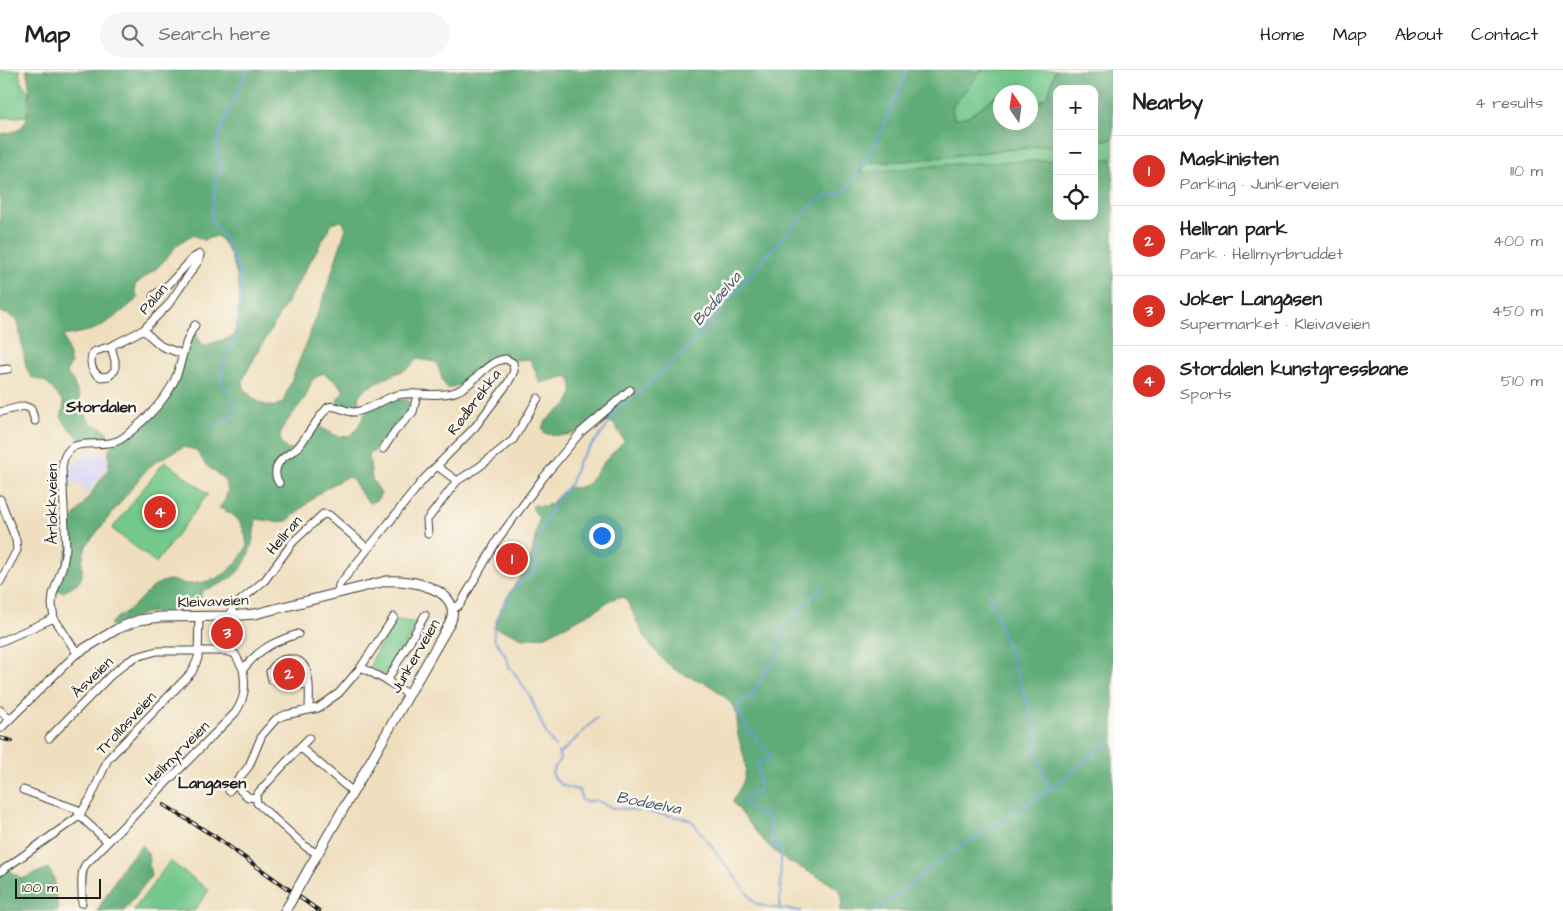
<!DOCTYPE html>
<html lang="en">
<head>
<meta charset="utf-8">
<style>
	:root { --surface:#fff; --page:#f6f6f6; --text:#222; --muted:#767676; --line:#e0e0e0; --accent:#d93025 }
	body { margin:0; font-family:"Architects Daughter",sans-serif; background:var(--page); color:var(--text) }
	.controls { position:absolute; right:15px; top:15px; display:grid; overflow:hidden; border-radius:10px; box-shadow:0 5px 20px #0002 }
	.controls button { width:45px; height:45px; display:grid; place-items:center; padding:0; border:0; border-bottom:1px solid var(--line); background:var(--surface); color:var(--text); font:25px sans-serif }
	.compass { position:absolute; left:993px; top:15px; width:45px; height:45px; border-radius:50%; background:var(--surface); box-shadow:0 5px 20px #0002; rotate:347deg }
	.scale { position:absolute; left:15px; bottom:12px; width:86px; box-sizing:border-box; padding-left:5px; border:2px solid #1c1c1c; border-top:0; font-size:14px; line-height:18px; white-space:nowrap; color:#1c1c1c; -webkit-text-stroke:4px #fbf7ec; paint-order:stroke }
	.you { position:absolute; left:601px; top:465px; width:18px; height:18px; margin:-12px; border:4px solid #fff; border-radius:50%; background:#1a73e8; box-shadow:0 0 0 8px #1a73e833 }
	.badge { display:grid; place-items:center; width:32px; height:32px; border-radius:50%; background:var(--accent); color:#fff; font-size:16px; font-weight:700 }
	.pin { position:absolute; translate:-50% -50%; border:2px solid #fff; box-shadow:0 1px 5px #0006 }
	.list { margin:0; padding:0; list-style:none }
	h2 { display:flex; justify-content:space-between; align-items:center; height:65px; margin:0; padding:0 20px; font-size:21px }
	h2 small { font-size:16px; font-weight:400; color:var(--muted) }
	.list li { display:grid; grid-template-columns:32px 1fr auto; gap:15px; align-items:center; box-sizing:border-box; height:70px; padding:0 20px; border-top:1px solid var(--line) }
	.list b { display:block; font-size:19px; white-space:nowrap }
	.list p { margin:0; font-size:16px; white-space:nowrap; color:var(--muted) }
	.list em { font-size:16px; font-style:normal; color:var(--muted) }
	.icon { flex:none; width:28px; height:28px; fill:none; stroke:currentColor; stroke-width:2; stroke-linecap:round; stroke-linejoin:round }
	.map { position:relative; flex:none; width:1113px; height:841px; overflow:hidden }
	header { display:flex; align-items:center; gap:30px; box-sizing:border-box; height:70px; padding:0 25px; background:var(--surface); border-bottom:1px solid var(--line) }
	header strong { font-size:24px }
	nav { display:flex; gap:28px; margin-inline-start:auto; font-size:18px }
	.search { width:350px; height:45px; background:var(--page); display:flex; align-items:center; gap:12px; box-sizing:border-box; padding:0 18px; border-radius:28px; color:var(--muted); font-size:19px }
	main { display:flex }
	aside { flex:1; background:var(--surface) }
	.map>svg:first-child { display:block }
</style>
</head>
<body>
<header>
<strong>Map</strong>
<div class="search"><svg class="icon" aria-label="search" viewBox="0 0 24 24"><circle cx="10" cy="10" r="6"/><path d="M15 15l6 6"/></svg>Search here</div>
<nav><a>Home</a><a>Map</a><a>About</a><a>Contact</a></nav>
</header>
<main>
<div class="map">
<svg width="1113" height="841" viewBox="0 0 1113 841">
	<rect width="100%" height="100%" fill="#fbf7ec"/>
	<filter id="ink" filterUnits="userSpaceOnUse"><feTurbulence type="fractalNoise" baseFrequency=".02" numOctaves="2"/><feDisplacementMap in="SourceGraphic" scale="10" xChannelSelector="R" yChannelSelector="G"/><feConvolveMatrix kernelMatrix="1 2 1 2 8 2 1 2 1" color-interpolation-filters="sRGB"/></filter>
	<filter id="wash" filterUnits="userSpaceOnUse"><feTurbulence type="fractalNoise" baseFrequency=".0096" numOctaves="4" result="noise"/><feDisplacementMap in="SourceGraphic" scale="20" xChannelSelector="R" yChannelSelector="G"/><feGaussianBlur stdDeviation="1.12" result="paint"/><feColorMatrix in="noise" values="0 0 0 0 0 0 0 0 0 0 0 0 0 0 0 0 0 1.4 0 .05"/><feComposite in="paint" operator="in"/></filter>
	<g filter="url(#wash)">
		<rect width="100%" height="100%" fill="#efdfbf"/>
		<path fill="#dbd6f7" d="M102,383L118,385L85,426L84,425L83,414H70L69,398L85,385Z"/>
		<path fill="#73c88c" stroke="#487254" d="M0,0H21L19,4L23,15L29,21L27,46L2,48L0,41Z
			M984,0H1055L1048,26L1031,37L1030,22H1023L1021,13L1001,22L969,46L954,50L952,37L980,2Z
			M1113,69V89H1094V71Z
			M1057,75V90L956,94L859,104L866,93L905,91Z
			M165,391L208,424L156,493L112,459Z
			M399,550L413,552L417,556L388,606L370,596C377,581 384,558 399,550Z
			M283,592L297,593L305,601L307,612H280L273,607L274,597Z
			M170,791L209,820L194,841H133Z"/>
		<path fill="#5eac78" stroke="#3d644a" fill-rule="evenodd" d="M26,0H984L980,2L952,37L954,49L969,46L1000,23L1001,52H1030L1031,37L1048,26L1055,0H1113V69L1094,71V19H1057V74L905,91L866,93L859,103L956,94L1057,90V146H1094V89H1113V841H840C842,835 844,828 840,822C831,810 796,797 783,788C762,773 749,752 733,732C736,722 743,717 745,705C748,690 739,675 737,660C737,653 738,645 734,638C730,631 721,624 715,619C702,609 687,608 674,599C662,590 649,575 642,562C636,551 632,539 625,528L619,527L610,530L598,539L546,566L524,569L512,563L494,558L504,532L524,501L532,483L539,448L532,438L533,435L544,436L551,434L567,417L577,418L588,414L604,392L624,371L615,355L599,345C581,361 569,370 544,363L542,357C546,351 550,346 556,342C558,340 561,340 563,338C573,330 576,315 567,306L540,313L532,293L528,289L488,293L461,314L447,319C441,310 441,302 436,292L417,289L409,298L379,311L366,319L358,327L360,336L352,340L338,334L337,330L344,321L338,313L323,303L312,310L306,326L283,357L280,366L281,373L288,380L294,379L314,356L320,357L339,367L349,366L356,360L369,337L387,329L408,330C408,331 409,337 409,339C407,352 379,376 369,386L372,409L381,423L378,429L370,433L364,428L352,408L346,407L323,420L287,451L276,452L256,449C251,488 245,509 203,520L198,534L184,540L146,543L112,556L110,554C115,548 120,546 126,542C139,533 151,512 169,510C175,510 182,514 188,514C218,512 233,503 247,476C244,455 240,446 219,438L225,430L228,420L224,409L206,395L196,380L183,377L155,392L142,405L86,476L82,491V506L80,511L64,522L56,521L69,474V459L75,446L109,398V379L111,376L167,329L188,274L195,262L203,276L233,267C235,259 238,252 239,244C242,222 235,180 217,166L203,170L193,165C177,171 170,186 158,197C150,204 142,209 135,215V221L138,228C124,240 108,254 92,260C83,263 73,264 64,266L71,294L66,302L73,311L90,354L100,357L107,362V368L79,369L75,363L68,358L61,347L64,336L63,331L46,312L31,307L26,297L18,252L9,245L0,242V64C7,63 13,63 19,59C35,48 30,14 26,0ZM342,151L346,158L324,227L283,332C280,333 278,335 275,336C264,338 242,324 243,311C244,306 248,300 250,296L333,152Z
			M142,775L148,784L151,806L124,841H97L124,795Z
			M48,798L54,808L58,841H0V806L8,799L22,809Z"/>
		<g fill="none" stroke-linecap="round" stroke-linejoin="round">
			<path stroke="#6e9cd6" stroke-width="2" d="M229,322L223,316L221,310L223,296L229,277L237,265L241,210L237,196L229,176L211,149L213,126L217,113L216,110L219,103L222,102C221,95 217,87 217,79C216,62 240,17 248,0
				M213,358L232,346L231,343L234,335L231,326
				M537,471L540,463L555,433L562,423L571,413L579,390L606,358L616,340L621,334L642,322L656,305L664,301L665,298L692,273L769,183L818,130L845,121L872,79L896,28L907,0
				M988,521L1039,666L1034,680L1050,718
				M496,551L501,538L523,509L530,506L536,499L537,494L535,488L537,475
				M494,557V569L504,583L509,595L508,598H511L530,626L546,663L555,677
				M558,682L560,689L552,702C557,717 567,716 580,721L581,729L585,732L595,730L613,738L648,741L652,743L685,748L692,751L755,833C762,837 791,840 801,841
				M559,684L563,681L597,648
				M780,837L781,778L778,776L775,779L772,773L774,772L769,766C774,759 770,749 765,744L761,745L745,733L743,730L750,725L754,726L756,721H759L760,713L758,706V692L768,691L770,684C767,680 766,680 761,677C757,675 755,667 754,663L748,661C747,658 747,656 745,653C740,643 732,644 740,631L748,629L753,631L755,630L750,622L755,620L757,614C764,603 775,591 779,579C783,570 777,559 789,555L802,536L818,522L820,516
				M872,841L889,832L941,789L1047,722L1105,675L1113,673"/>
		</g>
	</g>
	<g filter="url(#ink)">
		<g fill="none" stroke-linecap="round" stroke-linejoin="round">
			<g stroke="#3c3934" stroke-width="9">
				<path id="minor" d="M153,226L169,214L193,188L200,184
					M143,260L161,276L182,284
					M111,276L115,291V300L109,306L101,307C91,302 89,293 93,282L111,276L143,260L168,235L199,190L200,184
					M0,300L8,299
					M0,342L24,336L31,339L35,351
					M383,379L395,361L413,342L417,324
					M437,396L457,411
					M279,413C275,407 275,400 278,394C283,385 293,383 299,376C309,363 317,349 328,337C337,334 344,342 354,342C369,341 382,329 397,325C416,321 436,328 455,322C474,316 486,290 506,289L513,293L514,301L508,313L475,357L423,410L339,515L338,522
					M0,429L16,470L17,480L0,512
					M428,464L427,450L457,411L479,397L513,370L538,328
					M453,538L457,537L461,533L498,469L543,408L581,362L630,320
					M229,546L233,537L265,510L293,472L323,444L329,445L367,478
					M394,547L361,597L387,611L425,545
					M0,572L54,548
					M387,611L408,624
					M309,615L276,612L272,610L270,602C274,595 279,589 288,589C314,587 309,624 309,640
					M0,640L9,649
					M0,659L77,583L54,548L52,535L53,524L63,495L66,478L62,397C67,358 103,384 124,367C143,352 165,332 175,309C183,291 183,273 195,255
					M49,668L110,606L127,592L136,587L157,581H225L235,584L243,599
					M300,677L309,668
					M23,720L76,739L83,749L108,772
					M240,720L248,727L256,728
					M229,721L249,696L262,665L276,649L285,645L318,638L339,623L361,597
					M256,728L257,724L300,677L353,722
					M256,728L257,733L306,777L318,784
					M0,802L78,747L90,729L108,689L192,602L198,588L199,547
					M82,833C83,821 79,803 86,794L235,643C245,629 246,616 243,599C260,579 272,572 298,564"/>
			</g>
			<g stroke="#3c3934" stroke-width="11">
				<path id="tertiary" d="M77,583L117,559L139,550L161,547L229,546L255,544L386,511C408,509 462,518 451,551L299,816
					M285,841L291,831"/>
			</g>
			<use href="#minor" stroke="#fff" stroke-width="7"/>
			<use href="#tertiary" stroke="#fff" stroke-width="9"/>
			<g stroke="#1c1c1c" stroke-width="4">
				<path id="rail" d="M0,668L12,671
					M164,735L214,766L319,841"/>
			</g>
			<use href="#rail" stroke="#fbf7ec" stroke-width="2" stroke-dasharray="5.5" stroke-linecap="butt"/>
			<g stroke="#3c3934" stroke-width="11" stroke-linecap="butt">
				<path id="tertiary-bridge" d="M291,831L299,816"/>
			</g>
			<use href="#tertiary-bridge" stroke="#fff" stroke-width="9"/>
		</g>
	</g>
	<g text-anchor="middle" stroke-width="5" stroke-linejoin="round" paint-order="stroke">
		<g font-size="15" fill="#1c1c1c" stroke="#fbf7ec">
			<text transform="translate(153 229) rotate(-49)" y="5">Pålan</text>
			<text transform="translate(474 332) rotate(-53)" y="5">Rødbrekka</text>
			<text transform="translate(52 434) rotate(-90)" y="5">Årlokkveien</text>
			<text transform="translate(284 465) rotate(-49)" y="5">Hellran</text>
			<text transform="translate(213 531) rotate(-2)" y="5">Kleivaveien</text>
			<text transform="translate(415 586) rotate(-60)" y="5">Junkerveien</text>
			<text transform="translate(92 607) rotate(-44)" y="5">Åsveien</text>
			<text transform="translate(126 653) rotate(-47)" y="5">Trollåsveien</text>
			<text transform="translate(177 683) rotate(-45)" y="5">Hellmyrveien</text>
		</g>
		<g font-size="16" font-style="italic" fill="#415670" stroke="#fbf7ec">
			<text transform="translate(716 228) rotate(-49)" y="6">Bodøelva</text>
			<text transform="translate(649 732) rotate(11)" y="6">Bodøelva</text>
		</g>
		<g font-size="16" font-weight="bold" fill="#1c1c1c" stroke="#fbf7ec">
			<text x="101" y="342">Stordalen</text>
			<text x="212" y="718">Langåsen</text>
		</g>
	</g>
</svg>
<div class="controls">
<button>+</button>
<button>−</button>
<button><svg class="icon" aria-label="locate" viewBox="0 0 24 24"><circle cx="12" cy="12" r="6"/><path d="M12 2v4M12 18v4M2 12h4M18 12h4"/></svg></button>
</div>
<svg class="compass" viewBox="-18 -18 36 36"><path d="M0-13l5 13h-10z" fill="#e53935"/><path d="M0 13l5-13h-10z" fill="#767676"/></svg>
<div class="scale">100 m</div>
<div class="you"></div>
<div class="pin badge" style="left:512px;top:489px">1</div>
<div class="pin badge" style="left:289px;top:604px">2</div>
<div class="pin badge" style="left:227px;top:563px">3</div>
<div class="pin badge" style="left:160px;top:442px">4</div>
</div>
<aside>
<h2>Nearby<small>4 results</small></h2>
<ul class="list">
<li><span class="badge">1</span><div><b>Maskinisten</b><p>Parking · Junkerveien</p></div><em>110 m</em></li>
<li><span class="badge">2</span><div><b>Hellran park</b><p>Park · Hellmyrbruddet</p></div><em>400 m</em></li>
<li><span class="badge">3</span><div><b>Joker Langåsen</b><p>Supermarket · Kleivaveien</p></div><em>450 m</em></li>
<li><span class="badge">4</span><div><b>Stordalen kunstgressbane</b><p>Sports</p></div><em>510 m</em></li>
</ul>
</aside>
</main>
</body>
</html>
